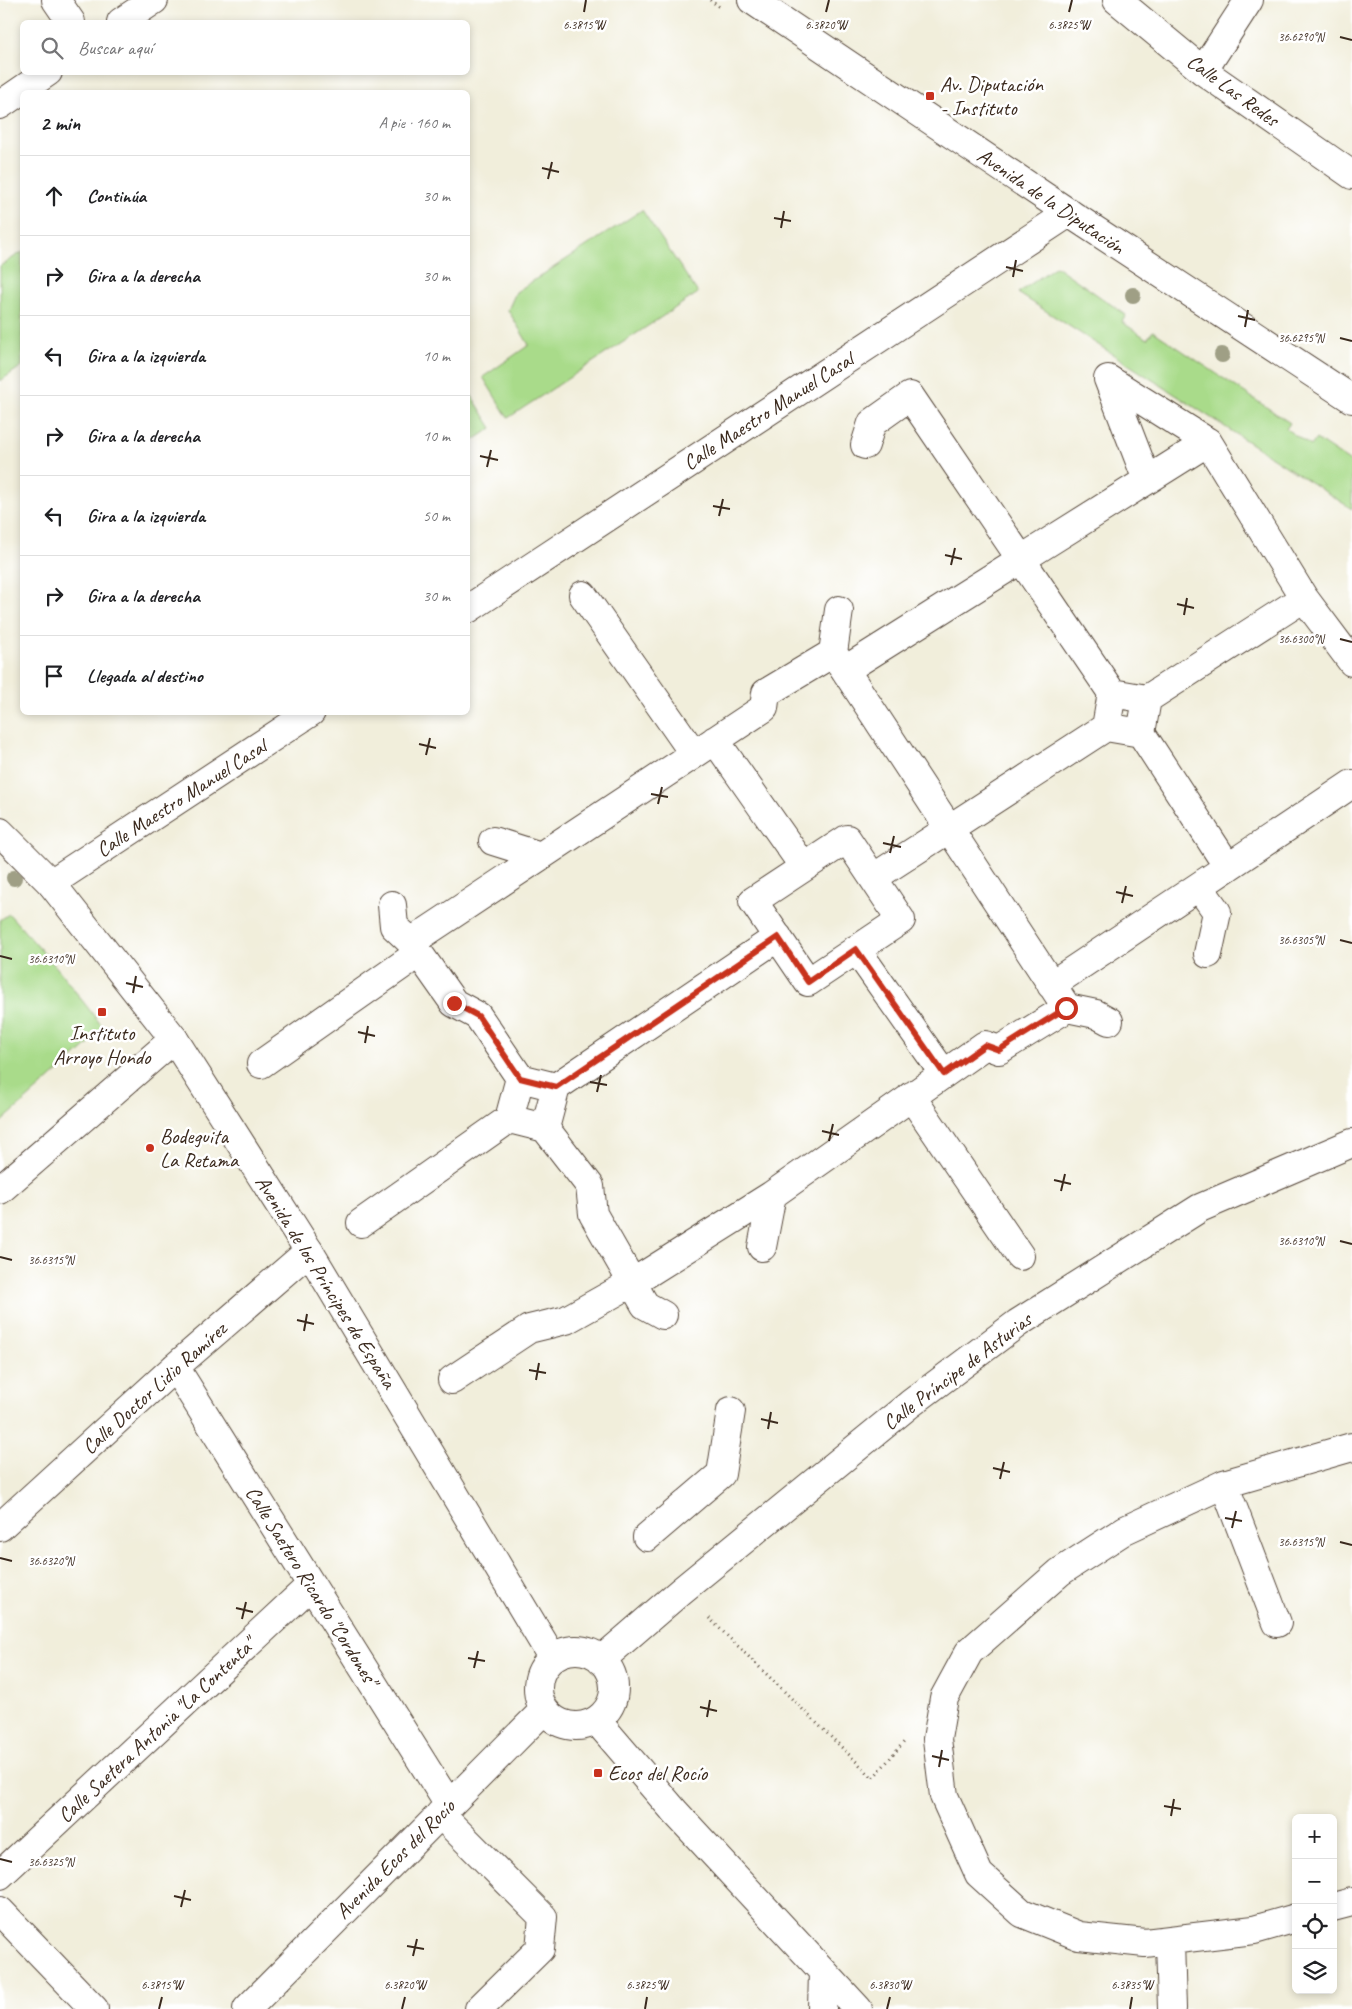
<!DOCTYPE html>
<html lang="es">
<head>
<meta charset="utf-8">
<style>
	:root { --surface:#fff; --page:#f2f2f2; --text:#202124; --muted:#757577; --line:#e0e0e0 }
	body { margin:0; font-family:Caveat,sans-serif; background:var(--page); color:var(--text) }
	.controls { position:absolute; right:15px; bottom:15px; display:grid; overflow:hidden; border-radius:8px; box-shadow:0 2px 8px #0003 }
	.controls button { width:45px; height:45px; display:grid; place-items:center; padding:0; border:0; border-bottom:1px solid var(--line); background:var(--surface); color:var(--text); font:25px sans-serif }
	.stop { position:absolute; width:15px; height:15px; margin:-11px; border:4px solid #c8321e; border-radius:50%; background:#fff }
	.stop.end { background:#c8321e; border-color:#fff; box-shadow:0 1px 5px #0008 }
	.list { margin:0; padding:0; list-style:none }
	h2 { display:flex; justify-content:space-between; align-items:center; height:65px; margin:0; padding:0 20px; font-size:21px }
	h2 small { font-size:16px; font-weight:400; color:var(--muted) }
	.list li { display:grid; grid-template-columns:32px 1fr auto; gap:15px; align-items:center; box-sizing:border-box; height:80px; padding:0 20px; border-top:1px solid var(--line) }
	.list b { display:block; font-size:19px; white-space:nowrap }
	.list em { font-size:16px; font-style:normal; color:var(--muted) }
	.icon { flex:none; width:28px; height:28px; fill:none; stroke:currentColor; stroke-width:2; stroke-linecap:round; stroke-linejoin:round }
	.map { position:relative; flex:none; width:1352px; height:2009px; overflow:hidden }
	.search { position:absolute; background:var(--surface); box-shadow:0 2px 8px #0003; left:20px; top:20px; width:450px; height:55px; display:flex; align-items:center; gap:12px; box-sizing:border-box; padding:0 18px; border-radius:8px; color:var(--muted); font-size:19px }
	.panel { position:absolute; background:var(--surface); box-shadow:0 2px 8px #0003; left:20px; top:90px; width:450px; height:625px; border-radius:8px }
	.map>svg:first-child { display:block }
</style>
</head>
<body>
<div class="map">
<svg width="1352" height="2009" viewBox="0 0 1352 2009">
	<rect width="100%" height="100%" fill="#fff"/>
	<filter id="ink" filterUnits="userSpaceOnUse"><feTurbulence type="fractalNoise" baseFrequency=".02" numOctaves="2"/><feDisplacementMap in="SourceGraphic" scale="10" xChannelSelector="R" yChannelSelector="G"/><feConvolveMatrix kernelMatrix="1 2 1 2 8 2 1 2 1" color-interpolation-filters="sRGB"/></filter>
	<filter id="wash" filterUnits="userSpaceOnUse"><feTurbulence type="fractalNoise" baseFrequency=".0096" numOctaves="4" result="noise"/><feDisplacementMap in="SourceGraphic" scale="20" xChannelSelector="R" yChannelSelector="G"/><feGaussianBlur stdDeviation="1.12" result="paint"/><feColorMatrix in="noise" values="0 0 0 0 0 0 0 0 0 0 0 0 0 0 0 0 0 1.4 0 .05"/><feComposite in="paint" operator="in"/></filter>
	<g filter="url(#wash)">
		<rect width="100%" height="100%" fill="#f1eedb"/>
		<path fill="#a9db8a" stroke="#728254" d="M642,210L698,293L508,418L483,377L529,345L508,310L516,292Z
			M22,252V366L0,381V266Z
			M1056,266L1126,315L1122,322L1147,339L1153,331L1290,423L1286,429L1311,446L1316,439L1352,463V509L1018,293Z
			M468,390L492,428L468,444Z
			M9,914L58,969L105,1030L0,1123V920Z"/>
	</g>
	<g filter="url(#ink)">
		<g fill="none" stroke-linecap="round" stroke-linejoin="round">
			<g stroke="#56473a" stroke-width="30">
				<path id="pedestrian" d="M56,0L71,22
					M865,445L872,423L910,396L1112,693
					M1147,480L1108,379L1208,442
					M583,595L694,754
					M839,610L833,653L845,670L1067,1008L1096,1014L1109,1021
					M845,670L1208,442L1304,598L1352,662
					M1147,699L1141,733L1106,727L1112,693L1147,699L1304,598
					M1141,733L1228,867
					M715,740L804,867
					M847,839L901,920L808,982L753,901Z
					M493,841L541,856
					M873,878L1106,727
					M1199,887L1217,912L1208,954
					M392,905L394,926L411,942L454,1003L478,1016L520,1078
					M411,942L764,708L766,693L833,653
					M856,949L944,1074
					M1051,985L1352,784
					M261,1064L419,953
					M556,1087L520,1078L509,1119L545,1128L556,1087L778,937
					M911,1096L1020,1256
					M545,1128L590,1186L593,1214L645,1305L663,1315
					M361,1223L509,1119
					M762,1247L772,1195L985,1045L999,1050L1067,1008
					M452,1380L529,1329L566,1320L632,1283L772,1195
					M647,1537L721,1474L731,1411"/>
			</g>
			<g stroke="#56473a" stroke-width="30">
				<path id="minor" d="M1117,0L1203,71L1352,175
					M1203,71L1249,0
					M468,609L1069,213
					M51,883L311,712
					M0,1190L174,1039
					M175,1367L449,1805
					M1224,1484L1277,1623
					M0,1527L175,1367L309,1251
					M440,1814L543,1917L540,1949L479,2009
					M0,1875L311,1585
					M1333,1907L1352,1902
					M0,1911L94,2009
					M1296,1918L1254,1930L1145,1943L1079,1936L1022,1913L979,1874L944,1796L937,1739L944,1698L969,1652L1060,1572L1125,1530L1224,1484L1352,1447
					M1170,1941L1172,2009
					M822,2009L823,1972"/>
			</g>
			<g stroke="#56473a" stroke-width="30">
				<path id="tertiary" d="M752,0L1069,213L1352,399
					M121,22L154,0
					M0,105L48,72
					M0,832L51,883L174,1039L309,1251L552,1657
					M538 1688a38 38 0 1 1 76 0a38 38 0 1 1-76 0Z
					M601,1660L681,1591L910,1404L1018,1323L1200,1208L1352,1143
					M597,1721L676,1813L858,2009
					M247,2009L544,1710"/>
			</g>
			<path stroke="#56473a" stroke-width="3" stroke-dasharray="1 4" stroke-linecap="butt" d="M710,0L721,8
				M709,1618L873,1778L904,1742"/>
			<use href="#pedestrian" stroke="#fff" stroke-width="28"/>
			<use href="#minor" stroke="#fff" stroke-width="28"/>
			<use href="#tertiary" stroke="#fff" stroke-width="28"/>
		</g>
		<g fill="#9f9f85">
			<circle cx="1133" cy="295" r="8"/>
			<circle cx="1222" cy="355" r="8"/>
			<circle cx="14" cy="878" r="8"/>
		</g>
	</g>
	<g fill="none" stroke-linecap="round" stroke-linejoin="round" filter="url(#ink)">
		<path stroke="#c8321e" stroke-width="6" d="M454,1003L478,1016L520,1078L556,1087L778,937L808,982L856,949L944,1074L985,1045L999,1050L1066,1008"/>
	</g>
	<path fill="none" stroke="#3b2a1e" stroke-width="2" d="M584,12L586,0M826,12L829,0M1069,12L1072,0M1340,37L1352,40M542,168L559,172M548,179L552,162M774,218L791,221M781,228L784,211M1006,267L1023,271M1013,277L1016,260M1238,316L1255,320M1245,327L1248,310M1340,338L1352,341M480,456L498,460M487,467L491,450M713,506L730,509M719,516L723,499M945,555L962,559M951,565L955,548M1177,604L1194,608M1184,615L1187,598M1340,639L1352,642M419,744L436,748M426,755L430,738M651,794L668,797M658,804L662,787M883,843L901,847M890,853L894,836M1116,892L1133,896M1122,903L1126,886M1340,940L1352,943M0,956L12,959M126,983L143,987M133,993L136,976M358,1032L375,1036M365,1043L368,1026M590,1082L607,1085M597,1092L601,1075M822,1131L839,1135M829,1141L833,1124M1054,1180L1071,1184M1061,1191L1065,1174M1340,1241L1352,1244M0,1257L12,1260M297,1320L314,1324M304,1331L307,1314M529,1370L546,1373M536,1380L539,1363M761,1419L778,1423M768,1429L771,1412M993,1468L1010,1472M1000,1479L1004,1462M1225,1518L1242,1521M1232,1528L1236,1511M1340,1542L1352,1545M0,1558L12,1561M236,1608L253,1612M242,1619L246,1602M468,1658L485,1661M474,1668L478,1651M700,1707L717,1711M707,1717L710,1700M932,1756L949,1760M939,1767L942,1750M1164,1806L1181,1809M1171,1816L1174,1799M0,1859L12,1862M174,1896L191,1900M181,1907L185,1890M407,1946L424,1949M413,1956L417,1939M159,2009L162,1997M402,2009L405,1997M645,2009L647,1997M887,2009L890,1997M1130,2009L1132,1997"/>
	<g fill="#c8321e" stroke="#fff" stroke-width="2">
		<rect x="925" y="91" width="10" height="10" rx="2.5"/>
		<rect x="97" y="1007" width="10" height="10" rx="2.5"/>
		<circle cx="150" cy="1148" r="5"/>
		<rect x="593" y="1768" width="10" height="10" rx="2.5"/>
	</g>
	<g text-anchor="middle" stroke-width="5" stroke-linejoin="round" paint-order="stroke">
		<g font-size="21" fill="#3b2a1e" stroke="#fff" text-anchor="start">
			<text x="940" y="91">Av. Diputación<tspan x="940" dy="24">- Instituto</tspan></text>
			<text x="102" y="1040" text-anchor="middle">Instituto<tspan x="102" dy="24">Arroyo Hondo</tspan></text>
			<text x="160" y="1143">Bodeguita<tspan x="160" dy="24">La Retama</tspan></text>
			<text x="608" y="1780">Ecos del Rocío</text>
		</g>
		<g font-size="21" fill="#3b2a1e" stroke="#fff">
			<text transform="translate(1233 90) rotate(36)" y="7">Calle Las Redes</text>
			<text transform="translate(1051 201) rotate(34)" y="7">Avenida de la Diputación</text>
			<text transform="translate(768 411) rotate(-33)" y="7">Calle Maestro Manuel Casal</text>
			<text transform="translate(181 798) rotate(-33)" y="7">Calle Maestro Manuel Casal</text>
			<text transform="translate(326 1282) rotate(58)" y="7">Avenida de los Príncipes de España</text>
			<text transform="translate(957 1371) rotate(-37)" y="7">Calle Príncipe de Asturias</text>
			<text transform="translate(154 1388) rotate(-42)" y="7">Calle Doctor Lidio Ramírez</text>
			<text transform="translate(312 1586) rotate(58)" y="7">Calle Saetero Ricardo "Cordones"</text>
			<text transform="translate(156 1730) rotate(-43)" y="7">Calle Saetera Antonia "La Contenta"</text>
			<text transform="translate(395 1859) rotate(-45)" y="7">Avenida Ecos del Rocío</text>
		</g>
	</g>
	<g font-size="12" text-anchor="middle" fill="#3b2a1e" stroke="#fff" stroke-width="5" stroke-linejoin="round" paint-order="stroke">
		<text x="584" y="29">6.3815°W</text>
		<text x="826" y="29">6.3820°W</text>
		<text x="1069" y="29">6.3825°W</text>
		<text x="1301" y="41">36.6290°N</text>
		<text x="1301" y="342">36.6295°N</text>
		<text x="1301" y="643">36.6300°N</text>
		<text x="1301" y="944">36.6305°N</text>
		<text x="51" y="963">36.6310°N</text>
		<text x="1301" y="1245">36.6310°N</text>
		<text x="51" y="1264">36.6315°N</text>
		<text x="1301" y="1546">36.6315°N</text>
		<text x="51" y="1565">36.6320°N</text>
		<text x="51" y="1866">36.6325°N</text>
		<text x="162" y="1989">6.3815°W</text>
		<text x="405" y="1989">6.3820°W</text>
		<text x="647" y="1989">6.3825°W</text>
		<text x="890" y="1989">6.3830°W</text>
		<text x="1132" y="1989">6.3835°W</text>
	</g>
</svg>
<div class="controls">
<button>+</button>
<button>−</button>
<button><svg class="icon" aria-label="locate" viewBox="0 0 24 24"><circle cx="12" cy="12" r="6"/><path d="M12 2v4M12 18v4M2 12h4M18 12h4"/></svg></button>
<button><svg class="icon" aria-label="layers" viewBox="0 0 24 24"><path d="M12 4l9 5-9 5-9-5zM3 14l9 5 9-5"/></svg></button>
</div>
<div class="stop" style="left:1066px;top:1008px"></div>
<div class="stop end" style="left:454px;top:1003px"></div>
<div class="search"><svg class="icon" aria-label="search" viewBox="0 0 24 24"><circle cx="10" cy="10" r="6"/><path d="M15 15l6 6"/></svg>Buscar aquí</div>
<section class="panel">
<h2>2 min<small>A pie · 160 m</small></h2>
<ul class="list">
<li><svg class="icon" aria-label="ahead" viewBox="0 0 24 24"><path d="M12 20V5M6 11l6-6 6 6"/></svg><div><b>Continúa</b></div><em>30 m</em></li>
<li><svg class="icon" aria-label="right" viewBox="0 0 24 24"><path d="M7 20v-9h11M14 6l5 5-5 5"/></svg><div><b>Gira a la derecha</b></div><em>30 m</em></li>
<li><svg class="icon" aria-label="left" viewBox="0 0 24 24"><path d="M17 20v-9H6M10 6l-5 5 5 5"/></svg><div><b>Gira a la izquierda</b></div><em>10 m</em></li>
<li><svg class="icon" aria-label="right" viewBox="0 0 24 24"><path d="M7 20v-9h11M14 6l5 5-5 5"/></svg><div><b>Gira a la derecha</b></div><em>10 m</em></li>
<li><svg class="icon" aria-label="left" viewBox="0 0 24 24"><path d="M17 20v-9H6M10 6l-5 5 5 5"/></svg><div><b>Gira a la izquierda</b></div><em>50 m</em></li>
<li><svg class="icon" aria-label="right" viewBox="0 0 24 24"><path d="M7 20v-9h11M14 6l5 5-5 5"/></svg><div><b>Gira a la derecha</b></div><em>30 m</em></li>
<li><svg class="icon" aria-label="arrive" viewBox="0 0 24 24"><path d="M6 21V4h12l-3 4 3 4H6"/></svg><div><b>Llegada al destino</b></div></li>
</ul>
</section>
</div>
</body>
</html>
